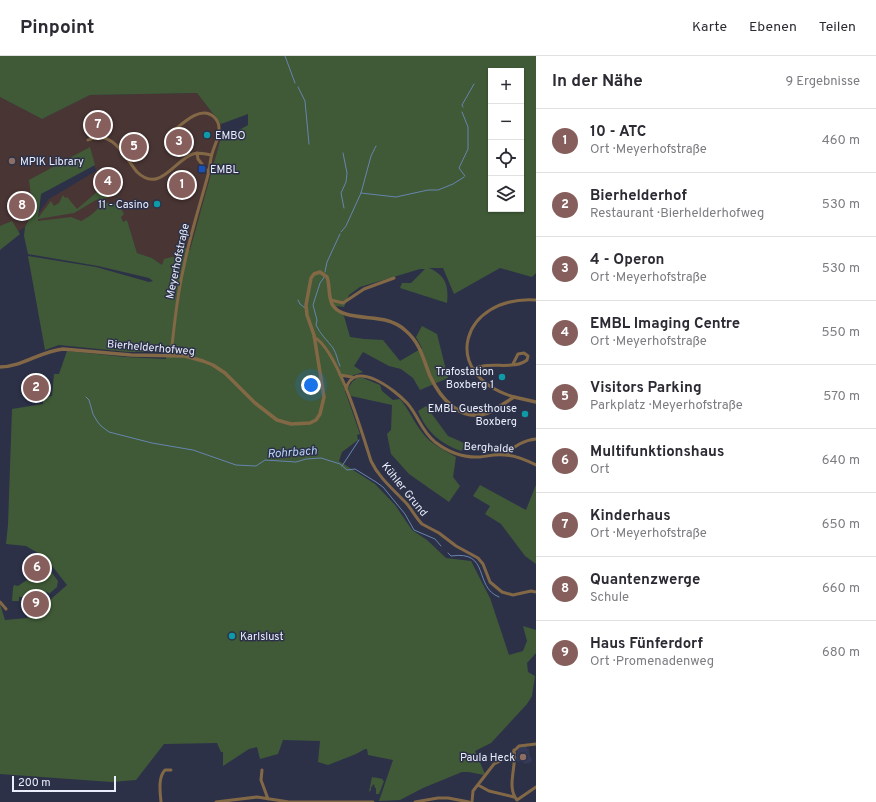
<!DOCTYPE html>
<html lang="de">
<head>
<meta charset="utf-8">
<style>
	:root { --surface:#fff; --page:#f2f2f3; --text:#2b2b33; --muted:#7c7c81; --line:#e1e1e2; --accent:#865e5c }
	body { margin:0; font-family:Overpass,sans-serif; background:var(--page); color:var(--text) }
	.controls { position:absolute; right:12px; top:12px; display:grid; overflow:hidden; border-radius:0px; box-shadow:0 1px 3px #0004 }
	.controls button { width:36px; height:36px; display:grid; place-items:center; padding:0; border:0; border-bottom:1px solid var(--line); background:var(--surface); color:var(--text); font:20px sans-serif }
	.scale { position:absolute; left:12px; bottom:10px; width:104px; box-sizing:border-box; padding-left:4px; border:2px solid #eaeefd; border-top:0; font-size:11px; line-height:14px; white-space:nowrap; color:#eaeefd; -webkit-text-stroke:3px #2c3148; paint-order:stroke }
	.you { position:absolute; left:311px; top:329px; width:14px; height:14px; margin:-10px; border:3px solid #fff; border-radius:50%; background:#1a73e8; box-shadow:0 0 0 6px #1a73e833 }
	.badge { display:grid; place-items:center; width:26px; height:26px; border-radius:50%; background:var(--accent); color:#fff; font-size:13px; font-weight:700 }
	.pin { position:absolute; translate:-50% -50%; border:2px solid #fff; box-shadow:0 1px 4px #0006 }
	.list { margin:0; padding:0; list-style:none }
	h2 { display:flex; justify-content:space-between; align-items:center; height:52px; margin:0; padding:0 16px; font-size:17px }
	h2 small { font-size:13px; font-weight:400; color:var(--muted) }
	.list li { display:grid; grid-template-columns:26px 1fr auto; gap:12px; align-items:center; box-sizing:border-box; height:64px; padding:0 16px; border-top:1px solid var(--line) }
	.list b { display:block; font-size:15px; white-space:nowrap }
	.list p { margin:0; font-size:13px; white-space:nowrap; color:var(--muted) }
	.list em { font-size:13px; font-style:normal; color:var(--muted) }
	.icon { flex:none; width:22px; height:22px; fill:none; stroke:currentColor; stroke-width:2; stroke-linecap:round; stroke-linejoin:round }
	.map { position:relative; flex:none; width:536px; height:746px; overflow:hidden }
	header { display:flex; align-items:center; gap:24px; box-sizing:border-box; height:56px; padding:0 20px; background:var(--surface); border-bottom:1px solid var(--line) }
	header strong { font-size:19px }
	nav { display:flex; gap:22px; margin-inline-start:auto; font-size:14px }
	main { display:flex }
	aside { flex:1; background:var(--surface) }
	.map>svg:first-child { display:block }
</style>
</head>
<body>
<header>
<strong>Pinpoint</strong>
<nav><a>Karte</a><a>Ebenen</a><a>Teilen</a></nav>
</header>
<main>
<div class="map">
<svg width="536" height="746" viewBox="0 0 536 746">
	<rect width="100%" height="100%" fill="#2c3148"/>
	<path fill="#493534" d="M197,37L221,68L220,85L190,194L185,192L177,202L162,209L152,202L137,197L127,164L123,166L114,147H101V184L38,166L39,157L49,143L96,115L90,92L30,124L33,156L25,171L0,187V41L42,63L90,39Z"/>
	<path fill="#343a57" d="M527,689V693H529V698L532,704L531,706L525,708L522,706L516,705L518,692Z"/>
	<path fill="#405a37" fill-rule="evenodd" d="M0,0H536V217L532,221L500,212L454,238L443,212H429C445,219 449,229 447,247L400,232L402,227H411L425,213H420L360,231L349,239L344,251L336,250L344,260L350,281L364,283L383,284L400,305L422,292L416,281L422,270L437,278L448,322L420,334L413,322L401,313L389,310L363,296L354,310L363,316L351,320L341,318L342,326L360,378L357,379L358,384L342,396L339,405L375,428L395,449L412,474L427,484L446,502L471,505L490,542L509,599L523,595L527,585L523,570L536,574V597L527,607L528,616L535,620L532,640L527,648L491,687L475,695L485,718L484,719L469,716H462L423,732L400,744L379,745L393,704L368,699L367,693H365L356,698L328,709L318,706L320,685L283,684L278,698L260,703L257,691L249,693L223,710V696H221L217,687L164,688L136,724L111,726L0,718V548L5,564L27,562L33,559L67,529L45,501L26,490L6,488L8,469L12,353L43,348V342L52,340L54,318H59L67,295L125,301L166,303V296H128L59,289L45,294L28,200L96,211L149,226L153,225L149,222L98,210L28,198L24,180L25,171L33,156L29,124L90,91L95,109L41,138L38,162L51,145L54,150L59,147L63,139L65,142L67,141L77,153L104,130L111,139L107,142L96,144L74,157L38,163V165L71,161L81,165C90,160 97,156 101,147C113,146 119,147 124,158L121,161L123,166L127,164L137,197L152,202L162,209L164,203L172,201L177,202L180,188L184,189L185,192L190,194L220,85L248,69V58L221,68L197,37L90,39L42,63L0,41ZM491,15H521V153H491Z
		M12,165L20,178L0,194V170Z
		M357,322H363L380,329L382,335L393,344L400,343C409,354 413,364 421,375C429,387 444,394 456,401L453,421L460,430L449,446L409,418L391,398L387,378L391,374L392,349L351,340L348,332L353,325Z
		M426,350L448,380L464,387L462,395C440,388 427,376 418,355Z
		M480,429L526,454L536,429V508L525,500L501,468L485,458L490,450L473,440Z
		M47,510L58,525L57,531L49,538L48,536L41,540L40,545L34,544L32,539L28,538V541H19V545H12L13,532L14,529L18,530Z
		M372,721L383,723L382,724L384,725L379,738H376V732H375L374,728L371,731V734L369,736Z"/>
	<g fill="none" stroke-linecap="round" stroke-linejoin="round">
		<path stroke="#6685af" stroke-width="1" d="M285,0L295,27
			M298,31L305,45L309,88
			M463,51L462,49L474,28
			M462,56L468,71V93L459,112L465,120
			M343,97L347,117L346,126L341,137L344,152
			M361,137L396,141L428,134H438L453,128L464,121
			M341,176L346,170L361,137L371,100L376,90
			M325,216L327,206L340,178
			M324,221L323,223L320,227L313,249L317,264L316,269C320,278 327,284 333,292C337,298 337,304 340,310
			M298,244L300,248L305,252
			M86,341L89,344L93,358L97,365L101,370L109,376L152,387L193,394L236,409L256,410L265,404L296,406L306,403L321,402L340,408L347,414L355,413L376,426L383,431L405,458L414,474L435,483L441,490
			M342,410L359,384
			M448,497L451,500C491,494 473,531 499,541"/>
		<path stroke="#836846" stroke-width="3" d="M170,78C180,70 200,48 214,61C225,71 215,87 212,98C210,104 210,112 208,119C200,149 190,179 184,210C177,239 174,269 171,300
			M88,84C113,73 124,100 137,116C160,138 174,104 193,98C199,96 205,98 211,99
			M197,97L198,103L208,116
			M331,244L343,247L364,233L394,222
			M314,281C338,294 362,377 371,405C379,422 394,434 407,448C412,454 416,462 422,468L439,477L456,490L478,502L483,508L490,526L502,536L513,539L531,535L536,536
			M473,314C486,304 514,315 527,304L528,300L524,297L518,298L513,308
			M340,319L352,321
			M346,333C354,302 395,334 407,347C418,359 421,375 435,386C448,396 463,402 480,401C488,400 496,398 504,399C515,399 526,404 536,409
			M514,341C437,318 462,239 536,244
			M506,399C513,390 525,384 536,383
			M0,546L6,553
			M514,694C517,710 506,731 517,744
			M262,714L261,724L268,743
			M478,729L489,735L514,741
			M517,744L536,731
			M161,746C160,736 158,721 165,714H171
			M216,746L257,741L289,746
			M290,746H373
			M415,746L438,742H448L469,746
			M472,746L473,735L494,708L508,701L519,690L536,688"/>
		<path stroke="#836846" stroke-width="3.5" d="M0,311C22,311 41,295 63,293L131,299L185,300L203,305L213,309L225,317L255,347L277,364L291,368L310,367L316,364L320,358L324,341L314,279L307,259L306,249L311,222L314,218L320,216L327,221C330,229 328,239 332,248C339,263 370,260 385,264C393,266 400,269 406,275C421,288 423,303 430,320C440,342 461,367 488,357C497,353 506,346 514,341L536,346"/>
	</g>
	<g fill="#0f9aa8" stroke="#2c3148" stroke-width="1.5">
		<circle cx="207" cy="79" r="4"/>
		<circle cx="157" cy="148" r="4"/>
		<circle cx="502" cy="321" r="4"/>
		<circle cx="525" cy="358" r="4"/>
		<circle cx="232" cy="580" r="4"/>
	</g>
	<g fill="#8d6e63" stroke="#2c3148" stroke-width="1.5">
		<circle cx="12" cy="105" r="4"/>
		<circle cx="523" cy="701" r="4"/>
	</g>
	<rect fill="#1a4fb4" stroke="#2c3148" stroke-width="1.5" x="198" y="109" width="8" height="8" rx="2"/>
	<g text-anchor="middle" stroke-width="3" stroke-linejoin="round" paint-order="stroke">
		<g font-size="11" fill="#eaeefd" stroke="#2c3148" text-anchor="start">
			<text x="215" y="83">EMBO</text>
			<text x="20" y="109">MPIK Library</text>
			<text x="210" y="117">EMBL</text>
			<text x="149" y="152" text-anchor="end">11 - Casino</text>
			<text x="494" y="319" text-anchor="end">Trafostation<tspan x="494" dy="13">Boxberg 1</tspan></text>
			<text x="517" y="356" text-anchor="end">EMBL Guesthouse<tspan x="517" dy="13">Boxberg</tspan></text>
			<text x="240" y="584">Karlslust</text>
			<text x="515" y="705" text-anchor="end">Paula Heck</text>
		</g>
		<g font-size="11" fill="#eaeefd" stroke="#2c3148">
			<text transform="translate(177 205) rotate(-78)" y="4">Meyerhofstraße</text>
			<text transform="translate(151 291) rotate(5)" y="4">Bierhelderhofweg</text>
			<text transform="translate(489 391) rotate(3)" y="4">Berghalde</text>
			<text transform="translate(405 433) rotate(51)" y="4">Kühler Grund</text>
		</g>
		<g font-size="12" font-style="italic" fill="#b6d3f9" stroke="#2c3148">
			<text transform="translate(292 396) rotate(-4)" y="4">Rohrbach</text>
		</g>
	</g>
</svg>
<div class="controls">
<button>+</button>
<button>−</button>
<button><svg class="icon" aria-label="locate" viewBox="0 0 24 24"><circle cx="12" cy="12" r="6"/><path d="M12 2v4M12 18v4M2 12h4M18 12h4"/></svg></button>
<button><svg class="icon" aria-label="layers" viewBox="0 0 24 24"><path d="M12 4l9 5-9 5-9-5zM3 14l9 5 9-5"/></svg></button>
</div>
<div class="scale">200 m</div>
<div class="you"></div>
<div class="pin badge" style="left:182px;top:129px">1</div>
<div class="pin badge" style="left:36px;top:332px">2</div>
<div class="pin badge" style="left:179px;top:86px">3</div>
<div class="pin badge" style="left:108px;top:126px">4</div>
<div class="pin badge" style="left:134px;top:91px">5</div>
<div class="pin badge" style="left:37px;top:512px">6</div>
<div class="pin badge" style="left:98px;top:69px">7</div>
<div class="pin badge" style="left:22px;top:150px">8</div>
<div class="pin badge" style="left:36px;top:548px">9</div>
</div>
<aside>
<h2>In der Nähe<small>9 Ergebnisse</small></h2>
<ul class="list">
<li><span class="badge">1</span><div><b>10 - ATC</b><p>Ort · Meyerhofstraße</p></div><em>460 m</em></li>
<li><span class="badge">2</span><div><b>Bierhelderhof</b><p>Restaurant · Bierhelderhofweg</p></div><em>530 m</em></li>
<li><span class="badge">3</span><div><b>4 - Operon</b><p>Ort · Meyerhofstraße</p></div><em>530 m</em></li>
<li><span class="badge">4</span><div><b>EMBL Imaging Centre</b><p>Ort · Meyerhofstraße</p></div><em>550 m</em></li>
<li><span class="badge">5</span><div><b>Visitors Parking</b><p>Parkplatz · Meyerhofstraße</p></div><em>570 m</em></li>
<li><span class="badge">6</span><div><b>Multifunktionshaus</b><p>Ort</p></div><em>640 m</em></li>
<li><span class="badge">7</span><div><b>Kinderhaus</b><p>Ort · Meyerhofstraße</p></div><em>650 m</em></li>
<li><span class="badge">8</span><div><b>Quantenzwerge</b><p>Schule</p></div><em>660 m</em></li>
<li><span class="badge">9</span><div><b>Haus Fünferdorf</b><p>Ort · Promenadenweg</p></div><em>680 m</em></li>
</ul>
</aside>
</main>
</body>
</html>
